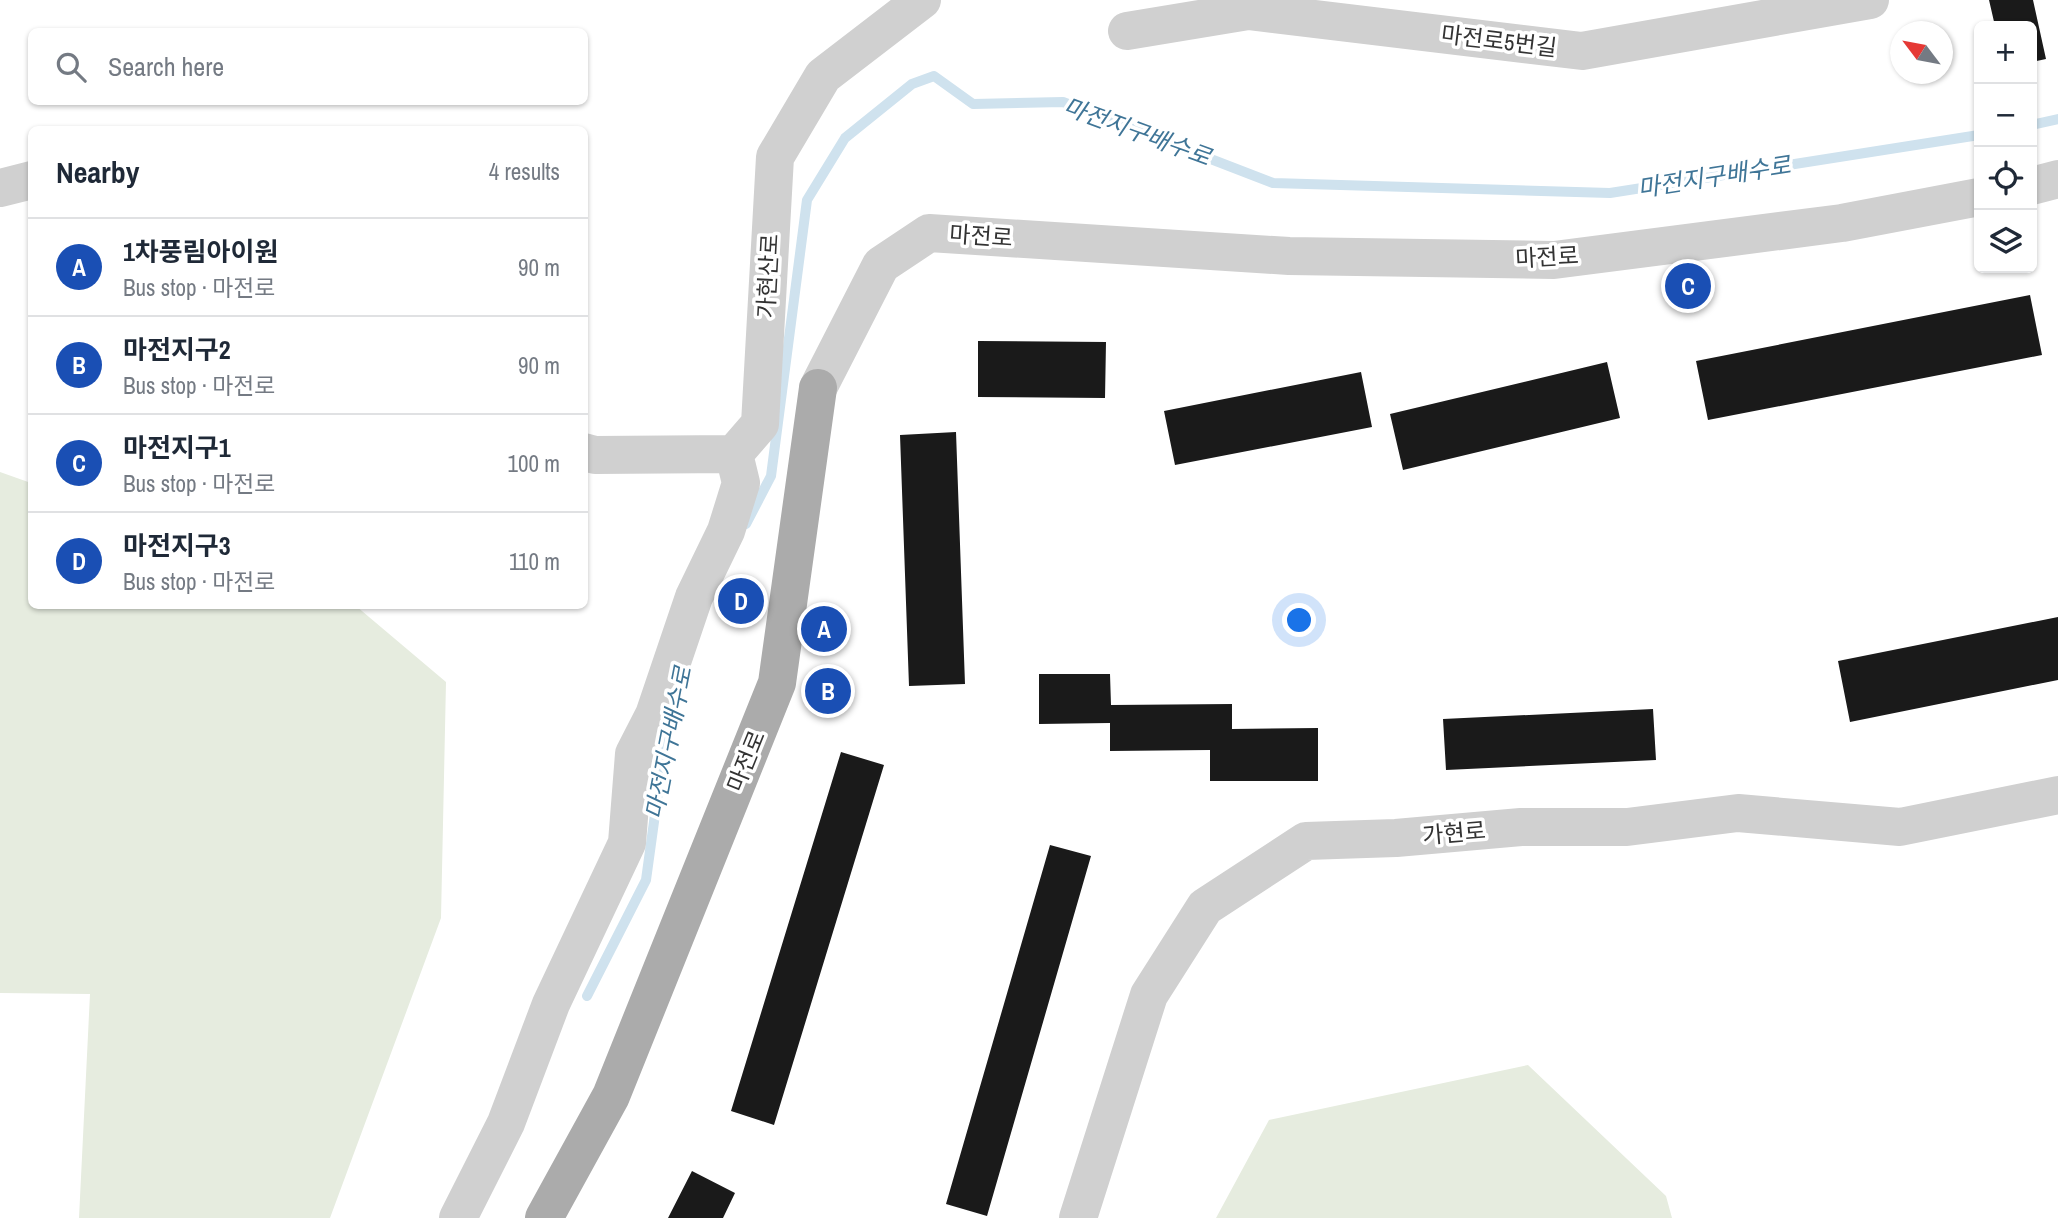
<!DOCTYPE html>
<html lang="en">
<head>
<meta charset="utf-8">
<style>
	:root { --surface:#fff; --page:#f6f6f7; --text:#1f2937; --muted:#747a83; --line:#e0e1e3; --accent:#ea580c }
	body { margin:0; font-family:"Archivo Narrow","Noto Sans KR",sans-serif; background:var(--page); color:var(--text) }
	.controls { position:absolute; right:21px; top:21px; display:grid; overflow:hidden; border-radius:10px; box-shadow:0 2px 5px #0004 }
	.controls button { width:63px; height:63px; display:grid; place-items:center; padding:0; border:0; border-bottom:2px solid var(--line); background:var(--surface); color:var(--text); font:35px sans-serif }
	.compass { position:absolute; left:1890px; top:21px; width:63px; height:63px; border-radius:50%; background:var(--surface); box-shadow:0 2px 5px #0004; rotate:302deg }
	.you { position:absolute; left:1300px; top:621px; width:24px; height:24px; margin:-18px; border:5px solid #fff; border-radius:50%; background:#1a73e8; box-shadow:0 0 0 10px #1a73e833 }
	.badge { display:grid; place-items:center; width:46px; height:46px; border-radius:50%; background:var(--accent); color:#fff; font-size:23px; font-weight:700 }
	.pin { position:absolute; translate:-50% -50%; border:4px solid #fff; box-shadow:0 2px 7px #0006 }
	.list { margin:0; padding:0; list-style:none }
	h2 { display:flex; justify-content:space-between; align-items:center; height:91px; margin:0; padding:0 28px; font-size:30px }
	h2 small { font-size:23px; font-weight:400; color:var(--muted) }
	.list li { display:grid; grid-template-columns:46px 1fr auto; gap:21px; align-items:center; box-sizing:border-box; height:98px; padding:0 28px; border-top:2px solid var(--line) }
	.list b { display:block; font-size:26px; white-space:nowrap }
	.list p { margin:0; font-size:23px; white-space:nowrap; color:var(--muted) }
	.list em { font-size:23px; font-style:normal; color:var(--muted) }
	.icon { flex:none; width:38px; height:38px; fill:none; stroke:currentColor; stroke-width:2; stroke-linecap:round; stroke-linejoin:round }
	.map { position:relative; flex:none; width:2058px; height:1218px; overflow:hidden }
	.search { position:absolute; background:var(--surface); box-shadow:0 2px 5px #0004; left:28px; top:28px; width:560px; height:77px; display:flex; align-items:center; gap:18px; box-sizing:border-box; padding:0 24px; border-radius:10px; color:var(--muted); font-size:26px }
	.panel { position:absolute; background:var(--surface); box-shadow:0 2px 5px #0004; left:28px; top:126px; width:560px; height:483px; border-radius:10px }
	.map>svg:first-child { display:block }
</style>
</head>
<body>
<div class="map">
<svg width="2058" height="1218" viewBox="0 0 2058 1218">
	<rect width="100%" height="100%" fill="#fff"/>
	<path fill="#e6ecdf" d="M0,472L31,483L32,606H356L446,682L441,918L330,1218H79L90,994L0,993Z
		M1528,1065L1666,1196L1672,1218H1216L1269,1120Z"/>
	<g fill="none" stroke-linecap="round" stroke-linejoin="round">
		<path stroke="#cfe2ee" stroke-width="10" d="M2032,125L2058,119
			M746,524L771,476L807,200L845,138L912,84L934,76L973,104L1063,102L1273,183L1610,193L1979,135
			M587,996L646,880L668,720"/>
	</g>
	<path fill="#1a1a1a" d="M1989,0H2033L2046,59L2032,62V26H1995Z
		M2030,295L2042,355L1708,420L1696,361Z
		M978,341L1106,342L1105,398L978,397Z
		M1607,362L1620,418L1403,470L1390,414Z
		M1361,372L1372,427L1175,465L1164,411Z
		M956,432L965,684L909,686L900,435Z
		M2058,617V680L1850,722L1838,661Z
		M1039,674H1110L1111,705L1232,704V729L1318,728V781H1210V750L1110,751V723L1039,724Z
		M1653,709L1656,760L1446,770L1443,719Z
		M841,752L884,765L774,1125L731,1111Z
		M1050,845L1091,856L987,1216L946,1204Z
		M692,1171L735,1193L723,1218H668Z"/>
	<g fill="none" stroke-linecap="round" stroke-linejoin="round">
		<path stroke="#d0d0d0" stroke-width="38" d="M1127,31L1248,11L1582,51L1870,0
			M2032,186L2058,179
			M0,188L32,180
			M818,388L881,265L929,233L1289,256L1554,260L1842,223L1979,197
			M584,452L595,455L734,454L760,424L775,157L823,76L922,0
			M458,1218L506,1123L551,1004L627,843L634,754L654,715L694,597L726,531L741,483L734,454
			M1078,1218L1149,995L1205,907L1306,841L1396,838L1521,827H1627L1738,813L1900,827L2058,795"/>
		<path stroke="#ababab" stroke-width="38" d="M544,1218L611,1096L777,683L818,388"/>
	</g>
	<g text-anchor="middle" stroke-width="7" stroke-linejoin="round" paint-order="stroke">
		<g font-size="23" fill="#333" stroke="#fff">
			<text transform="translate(1499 41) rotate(7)" y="8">마전로5번길</text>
			<text transform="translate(981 236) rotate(4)" y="8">마전로</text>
			<text transform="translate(1547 257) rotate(-3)" y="8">마전로</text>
			<text transform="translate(768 276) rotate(-87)" y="8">가현산로</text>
			<text transform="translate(746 761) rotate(-68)" y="8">마전로</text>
			<text transform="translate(1454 833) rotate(-5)" y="8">가현로</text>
		</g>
		<g font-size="24" font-style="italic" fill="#3f7597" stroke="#fff">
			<text transform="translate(1137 132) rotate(20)" y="8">마전지구배수로</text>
			<text transform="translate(1714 177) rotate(-9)" y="8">마전지구배수로</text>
			<text transform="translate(669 743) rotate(-79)" y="8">마전지구배수로</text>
		</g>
	</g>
</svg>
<div class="controls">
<button>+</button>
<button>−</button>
<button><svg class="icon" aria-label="locate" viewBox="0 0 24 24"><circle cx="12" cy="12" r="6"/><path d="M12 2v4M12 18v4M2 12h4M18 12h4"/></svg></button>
<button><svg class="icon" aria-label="layers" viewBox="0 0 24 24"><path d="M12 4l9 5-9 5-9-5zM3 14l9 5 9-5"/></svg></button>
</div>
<svg class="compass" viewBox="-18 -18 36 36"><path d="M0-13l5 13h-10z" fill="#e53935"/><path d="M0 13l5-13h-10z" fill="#747a83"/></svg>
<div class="you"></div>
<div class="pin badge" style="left:824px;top:629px;background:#1a4fb4">A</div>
<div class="pin badge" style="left:828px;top:691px;background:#1a4fb4">B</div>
<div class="pin badge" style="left:1688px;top:286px;background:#1a4fb4">C</div>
<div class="pin badge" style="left:741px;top:601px;background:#1a4fb4">D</div>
<div class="search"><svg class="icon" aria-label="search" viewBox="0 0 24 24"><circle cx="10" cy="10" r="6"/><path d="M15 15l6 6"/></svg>Search here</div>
<section class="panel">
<h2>Nearby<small>4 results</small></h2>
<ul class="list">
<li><span class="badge" style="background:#1a4fb4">A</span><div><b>1차풍림아이원</b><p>Bus stop · 마전로</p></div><em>90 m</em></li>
<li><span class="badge" style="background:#1a4fb4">B</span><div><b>마전지구2</b><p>Bus stop · 마전로</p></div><em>90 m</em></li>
<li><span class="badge" style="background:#1a4fb4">C</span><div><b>마전지구1</b><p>Bus stop · 마전로</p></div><em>100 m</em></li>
<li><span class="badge" style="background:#1a4fb4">D</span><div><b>마전지구3</b><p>Bus stop · 마전로</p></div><em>110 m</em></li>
</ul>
</section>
</div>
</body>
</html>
